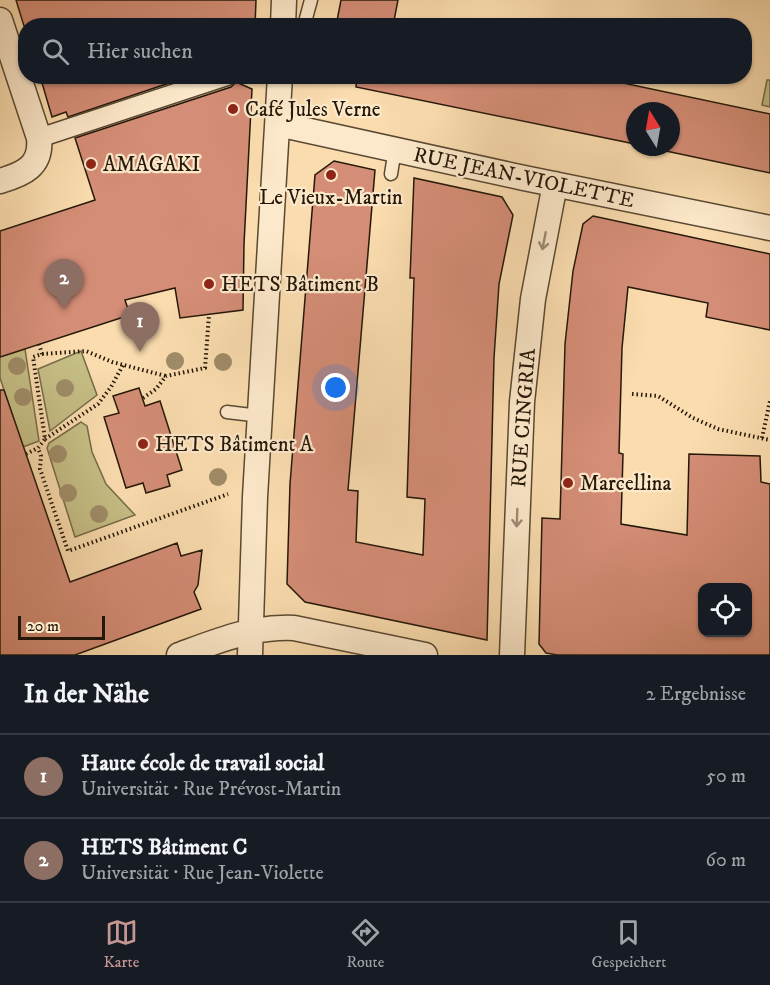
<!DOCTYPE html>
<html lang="de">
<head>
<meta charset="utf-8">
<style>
	:root { --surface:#171b24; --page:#20242c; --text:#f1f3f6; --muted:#9ea1a6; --line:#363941; --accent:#c59692 }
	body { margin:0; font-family:"IM FELL DW Pica",serif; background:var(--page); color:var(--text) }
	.controls { position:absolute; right:18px; bottom:18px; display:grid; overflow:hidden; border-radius:12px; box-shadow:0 2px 4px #0004 }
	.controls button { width:54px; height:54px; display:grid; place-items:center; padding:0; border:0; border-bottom:2px solid var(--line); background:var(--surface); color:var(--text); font:30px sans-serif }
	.compass { position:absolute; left:626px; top:102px; width:54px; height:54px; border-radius:50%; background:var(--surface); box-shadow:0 2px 4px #0004; rotate:349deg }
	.scale { position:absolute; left:18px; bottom:15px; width:87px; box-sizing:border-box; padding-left:6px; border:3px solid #251809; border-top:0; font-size:16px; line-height:21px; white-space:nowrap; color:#251809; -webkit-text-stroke:4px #fce8ca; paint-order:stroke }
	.you { position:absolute; left:336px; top:388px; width:21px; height:21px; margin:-15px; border:4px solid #fff; border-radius:50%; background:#1a73e8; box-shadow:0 0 0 9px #1a73e833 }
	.badge { display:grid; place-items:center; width:39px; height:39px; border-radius:50%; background:var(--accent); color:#fff; font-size:20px; font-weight:700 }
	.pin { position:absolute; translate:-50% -50px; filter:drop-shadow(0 2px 3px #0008) }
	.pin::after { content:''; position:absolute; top:32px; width:21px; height:18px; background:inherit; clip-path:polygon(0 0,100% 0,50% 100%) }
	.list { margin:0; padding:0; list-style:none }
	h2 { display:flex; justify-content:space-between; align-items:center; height:78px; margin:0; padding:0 24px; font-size:26px }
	h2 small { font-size:20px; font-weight:400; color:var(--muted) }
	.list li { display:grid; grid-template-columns:39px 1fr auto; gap:18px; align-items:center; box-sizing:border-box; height:84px; padding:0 24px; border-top:2px solid var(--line) }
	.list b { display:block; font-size:22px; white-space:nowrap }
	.list p { margin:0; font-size:20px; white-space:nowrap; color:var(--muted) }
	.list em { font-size:20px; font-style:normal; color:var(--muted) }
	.icon { flex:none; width:33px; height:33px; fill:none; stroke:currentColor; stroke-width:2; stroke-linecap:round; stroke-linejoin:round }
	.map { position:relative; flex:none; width:770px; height:655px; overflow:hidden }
	.search { position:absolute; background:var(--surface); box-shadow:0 2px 4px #0004; left:18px; right:18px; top:18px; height:66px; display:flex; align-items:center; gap:15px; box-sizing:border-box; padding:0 21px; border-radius:24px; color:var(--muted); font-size:22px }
	.sheet { height:246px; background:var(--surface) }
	nav { display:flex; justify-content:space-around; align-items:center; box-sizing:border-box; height:84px; border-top:2px solid var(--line); background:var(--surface); font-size:16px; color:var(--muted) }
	nav a { display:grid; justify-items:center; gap:3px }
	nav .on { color:var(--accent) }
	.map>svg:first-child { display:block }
</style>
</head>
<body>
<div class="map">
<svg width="770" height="655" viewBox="0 0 770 655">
	<rect width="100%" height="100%" fill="#fadcae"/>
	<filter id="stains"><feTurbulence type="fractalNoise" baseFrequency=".00333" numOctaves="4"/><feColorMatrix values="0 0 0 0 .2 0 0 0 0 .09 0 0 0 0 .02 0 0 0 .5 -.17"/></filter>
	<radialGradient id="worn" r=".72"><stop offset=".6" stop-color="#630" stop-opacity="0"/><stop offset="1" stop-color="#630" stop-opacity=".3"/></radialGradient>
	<path fill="#c5be85" stroke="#756b47" stroke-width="1.5" d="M767,80H770V107L762,105Z
		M25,349L39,441L23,447L0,378V357Z
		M81,351L97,395L50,431L38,369Z
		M81,422L87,426L92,452L106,484L135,515L75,537L47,448L49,443Z"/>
	<path fill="#d48d76" stroke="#251809" stroke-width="1.5" fill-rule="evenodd" d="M16,0H256L255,26H24Z
		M341,0H398L393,26H336Z
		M40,76H190L68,117L66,112L52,117Z
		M357,76H590L770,114V173L647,147H671V111H635V144L356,87Z
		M236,82L252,89L244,244L243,310L180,318L175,288L125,300L130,315L0,357V231L95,200L75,138L231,87Z
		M334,161L375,170L348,490L358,491L356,542L423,555L425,499L407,497L414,278H410L414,178L502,197L513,215L499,284L494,358L487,640L305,602L287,584L290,484L315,175Z
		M593,216L770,254V330L706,317L708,303L628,287L622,348L619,453L623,454L621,524L687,535L689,454L760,456L761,482L770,484V655H557L546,653L539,644L542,518L560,519L565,344L573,271L583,224ZM702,588H747V633H702Z
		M139,388L145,406L160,401L182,470L167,475L170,486L146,493L143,483L126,488L104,417L119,413L113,396Z
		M0,390H4L70,582L177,543L181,556L202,550L198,585L194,592L201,609L75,655H0Z"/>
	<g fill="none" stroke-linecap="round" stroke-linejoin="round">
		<g stroke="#5a4932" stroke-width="15">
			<path id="service" d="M301,26L305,22L311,0
				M391,174L395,149
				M227,412L260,416"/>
		</g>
		<g stroke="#5a4932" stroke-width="21">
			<path id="pedestrian" d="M39,138L227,76"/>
		</g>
		<g stroke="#5a4932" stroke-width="27">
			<path id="minor" d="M0,20L39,138C42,166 24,174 0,181
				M283,26L284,0
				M278,124L524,178L770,228
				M179,655C217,641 253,626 294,628L425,655
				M250,655L255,497L280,76
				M512,655L522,402L533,299L555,184"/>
		</g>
		<path stroke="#251809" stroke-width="4" stroke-dasharray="1.5 3" stroke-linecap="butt" d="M39,344L42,354L33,357L45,439L38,448L41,456L40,469L68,551L228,494
			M42,354L86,351L112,362L166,376
			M632,394L658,396L693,418L718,429L770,440
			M143,398L156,389L166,376L205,368L209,315
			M762,438L770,401
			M45,439L98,404L111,387L123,365
			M26,454L38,448"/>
		<use href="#service" stroke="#fce8ca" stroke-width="12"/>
		<use href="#pedestrian" stroke="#fce8ca" stroke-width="18"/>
		<use href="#minor" stroke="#fce8ca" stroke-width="24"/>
	</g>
	<g fill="#9f8c68">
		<circle cx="175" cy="361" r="9"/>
		<circle cx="223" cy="362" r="9"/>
		<circle cx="17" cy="366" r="9"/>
		<circle cx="65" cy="388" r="9"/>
		<circle cx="23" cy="397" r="9"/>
		<circle cx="58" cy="454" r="9"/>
		<circle cx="218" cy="477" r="9"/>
		<circle cx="68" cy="493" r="9"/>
		<circle cx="99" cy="514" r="9"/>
	</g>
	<defs><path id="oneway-shaft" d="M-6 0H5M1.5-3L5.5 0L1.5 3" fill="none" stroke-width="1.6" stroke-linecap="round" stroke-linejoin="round" transform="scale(1.5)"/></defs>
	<g stroke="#9b8a73">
		<use href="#oneway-shaft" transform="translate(544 241) rotate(101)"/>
		<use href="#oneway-shaft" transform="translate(517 518) rotate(92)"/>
	</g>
	<g fill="#8f2418" stroke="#fce8ca" stroke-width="2">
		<circle cx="233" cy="109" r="6"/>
		<circle cx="91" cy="164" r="6"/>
		<circle cx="331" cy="175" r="6"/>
		<circle cx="209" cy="284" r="6"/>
		<circle cx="143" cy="444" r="6"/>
		<circle cx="568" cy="483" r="6"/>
	</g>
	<g text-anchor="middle" stroke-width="4.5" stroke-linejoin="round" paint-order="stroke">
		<g font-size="21" fill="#251809" stroke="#fce8ca" text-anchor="start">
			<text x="245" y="116">Café Jules Verne</text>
			<text x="103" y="171">AMAGAKI</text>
			<text x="331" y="204" text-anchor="middle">Le Vieux-Martin</text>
			<text x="221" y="291">HETS Bâtiment B</text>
			<text x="155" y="451">HETS Bâtiment A</text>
			<text x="580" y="490">Marcellina</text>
		</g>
		<g font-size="21" fill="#251809" stroke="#fce8ca">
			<text transform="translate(524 177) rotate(12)" y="7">RUE JEAN-VIOLETTE</text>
			<text transform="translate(523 418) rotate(-86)" y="7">RUE CINGRIA</text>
		</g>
	</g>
	<rect width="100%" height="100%" filter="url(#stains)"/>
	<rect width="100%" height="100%" fill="url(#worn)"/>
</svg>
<div class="controls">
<button><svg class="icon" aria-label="locate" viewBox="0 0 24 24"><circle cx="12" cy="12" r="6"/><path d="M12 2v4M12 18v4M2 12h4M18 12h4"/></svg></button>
</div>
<svg class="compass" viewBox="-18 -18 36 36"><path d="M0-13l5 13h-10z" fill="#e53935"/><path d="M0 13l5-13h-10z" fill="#9ea1a6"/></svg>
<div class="scale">20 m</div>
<div class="you"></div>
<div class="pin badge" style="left:140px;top:352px;background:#8d6e63">1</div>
<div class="pin badge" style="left:64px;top:309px;background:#8d6e63">2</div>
<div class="search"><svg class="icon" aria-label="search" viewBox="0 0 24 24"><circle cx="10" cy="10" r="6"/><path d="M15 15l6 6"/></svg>Hier suchen</div>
</div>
<section class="sheet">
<h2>In der Nähe<small>2 Ergebnisse</small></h2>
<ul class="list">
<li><span class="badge" style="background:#8d6e63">1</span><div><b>Haute école de travail social</b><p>Universität · Rue Prévost-Martin</p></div><em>50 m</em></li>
<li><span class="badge" style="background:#8d6e63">2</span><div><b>HETS Bâtiment C</b><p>Universität · Rue Jean-Violette</p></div><em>60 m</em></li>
</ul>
</section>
<nav>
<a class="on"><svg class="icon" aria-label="map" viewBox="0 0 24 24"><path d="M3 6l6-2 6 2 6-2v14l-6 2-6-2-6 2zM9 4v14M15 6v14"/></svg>Karte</a>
<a><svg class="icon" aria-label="directions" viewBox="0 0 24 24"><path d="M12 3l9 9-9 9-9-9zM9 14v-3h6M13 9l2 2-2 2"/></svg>Route</a>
<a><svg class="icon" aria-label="saved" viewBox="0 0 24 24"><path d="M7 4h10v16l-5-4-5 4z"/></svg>Gespeichert</a>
</nav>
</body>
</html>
